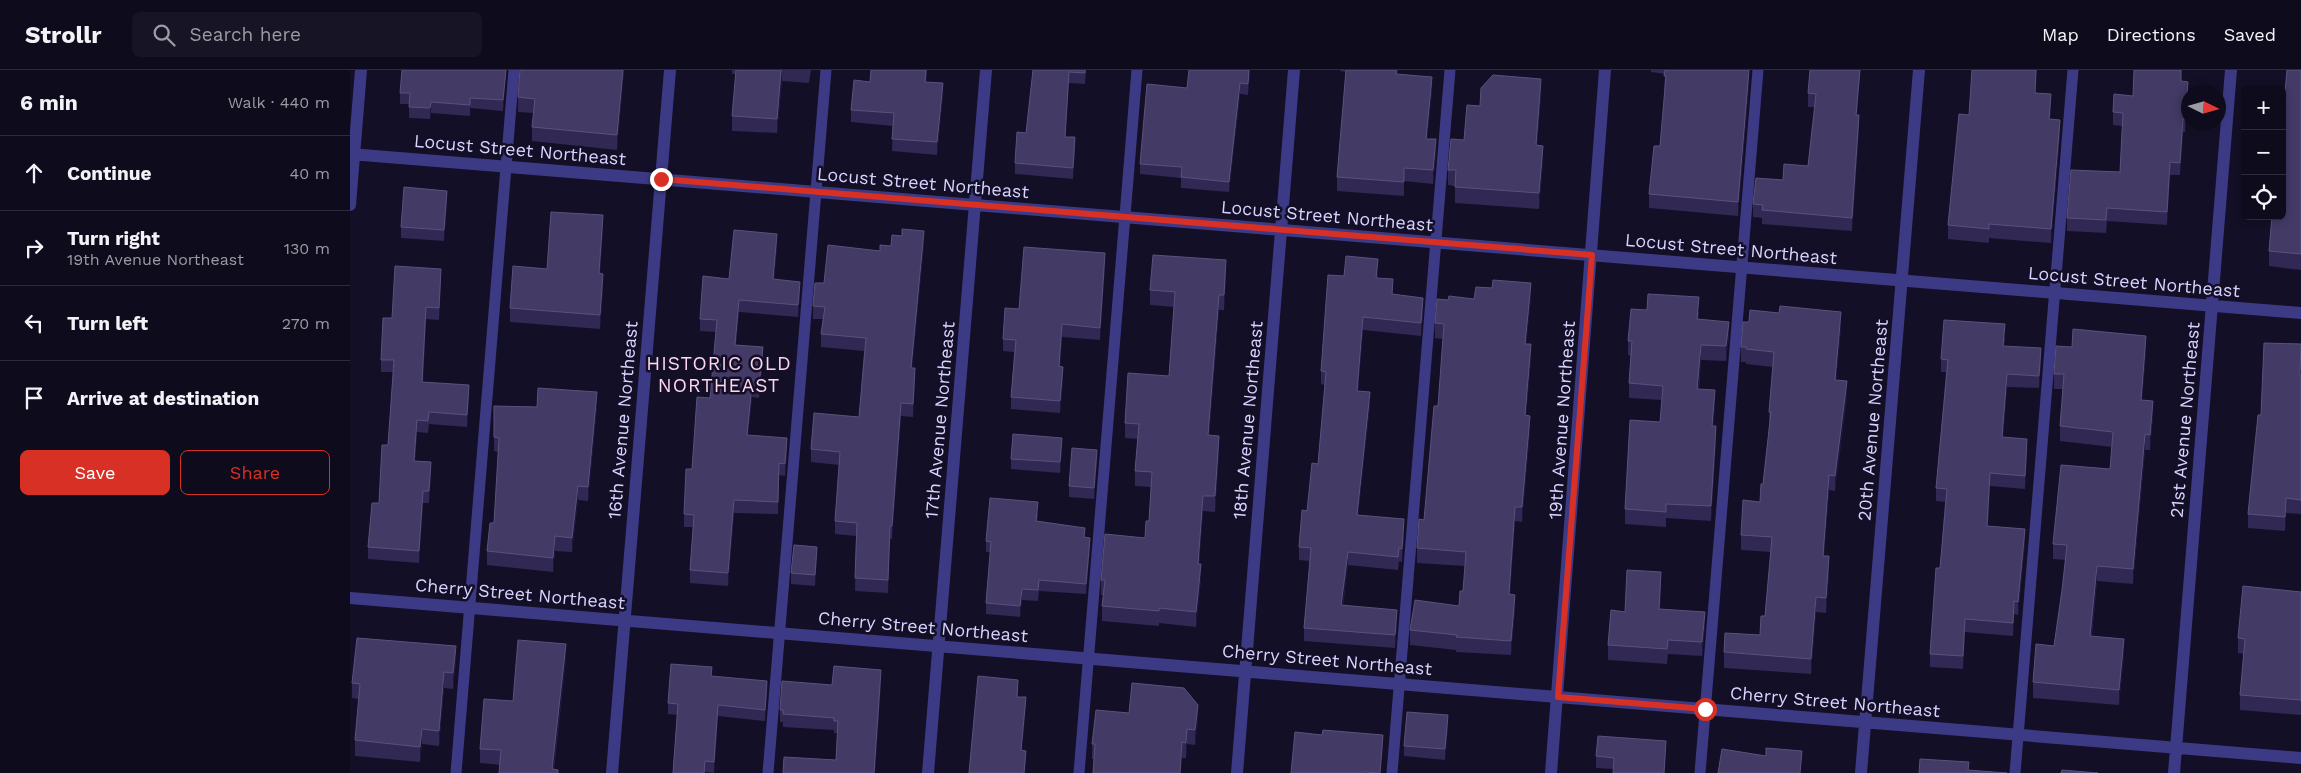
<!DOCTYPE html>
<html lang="en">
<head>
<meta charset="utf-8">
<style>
	:root { --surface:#0e0b1c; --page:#171425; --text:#f1f3f6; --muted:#9b9ba3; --line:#2e2b3b; --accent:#d93025 }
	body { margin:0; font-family:"Work Sans",sans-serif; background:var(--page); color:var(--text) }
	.controls { position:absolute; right:15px; top:15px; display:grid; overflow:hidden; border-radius:8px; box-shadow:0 2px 8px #0003 }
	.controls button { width:45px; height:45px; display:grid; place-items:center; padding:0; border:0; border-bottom:1px solid var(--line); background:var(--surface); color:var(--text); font:25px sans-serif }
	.compass { position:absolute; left:1831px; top:15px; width:45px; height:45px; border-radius:50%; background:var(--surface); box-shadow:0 2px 8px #0003; rotate:95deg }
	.stop { position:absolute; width:15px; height:15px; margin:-11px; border:4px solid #d93025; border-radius:50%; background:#fff }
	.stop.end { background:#d93025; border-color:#fff; box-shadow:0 1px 5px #0008 }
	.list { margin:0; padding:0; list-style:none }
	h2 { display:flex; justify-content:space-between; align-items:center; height:65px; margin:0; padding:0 20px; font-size:21px }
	h2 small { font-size:16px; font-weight:400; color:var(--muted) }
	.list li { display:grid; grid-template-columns:32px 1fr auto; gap:15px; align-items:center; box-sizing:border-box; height:75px; padding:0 20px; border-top:1px solid var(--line) }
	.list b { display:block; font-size:19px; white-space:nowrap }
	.list p { margin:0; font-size:16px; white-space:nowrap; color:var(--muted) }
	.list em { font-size:16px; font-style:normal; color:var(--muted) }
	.actions { display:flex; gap:10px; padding:15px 20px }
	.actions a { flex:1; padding:11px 0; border:1px solid var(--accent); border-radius:8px; text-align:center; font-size:18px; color:var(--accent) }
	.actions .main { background:var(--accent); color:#fff }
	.icon { flex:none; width:28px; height:28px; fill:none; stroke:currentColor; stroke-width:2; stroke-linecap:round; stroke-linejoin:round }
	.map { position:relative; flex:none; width:1951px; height:703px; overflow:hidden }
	header { display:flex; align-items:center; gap:30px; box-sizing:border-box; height:70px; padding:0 25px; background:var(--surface); border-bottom:1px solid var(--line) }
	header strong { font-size:24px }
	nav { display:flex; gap:28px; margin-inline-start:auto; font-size:18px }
	.search { width:350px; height:45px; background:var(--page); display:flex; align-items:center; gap:12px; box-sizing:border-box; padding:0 18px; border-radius:8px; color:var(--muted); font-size:19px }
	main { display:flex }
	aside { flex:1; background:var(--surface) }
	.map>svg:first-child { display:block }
</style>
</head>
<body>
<header>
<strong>Strollr</strong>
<div class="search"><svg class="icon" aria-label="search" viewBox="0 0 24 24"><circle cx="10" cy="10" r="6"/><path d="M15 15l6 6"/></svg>Search here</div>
<nav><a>Map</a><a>Directions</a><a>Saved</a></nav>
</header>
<main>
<aside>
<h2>6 min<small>Walk · 440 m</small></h2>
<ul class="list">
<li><svg class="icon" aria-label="ahead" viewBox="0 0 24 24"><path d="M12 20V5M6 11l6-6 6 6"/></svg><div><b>Continue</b></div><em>40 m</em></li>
<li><svg class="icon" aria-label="right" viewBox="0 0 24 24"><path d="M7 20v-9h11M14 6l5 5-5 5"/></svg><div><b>Turn right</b><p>19th Avenue Northeast</p></div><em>130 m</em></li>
<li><svg class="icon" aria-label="left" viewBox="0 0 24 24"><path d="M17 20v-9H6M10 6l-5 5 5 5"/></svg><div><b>Turn left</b></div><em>270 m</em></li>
<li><svg class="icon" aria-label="arrive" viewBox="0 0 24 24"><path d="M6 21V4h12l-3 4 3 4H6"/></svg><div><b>Arrive at destination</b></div></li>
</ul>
<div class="actions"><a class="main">Save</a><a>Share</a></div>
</aside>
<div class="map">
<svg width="1951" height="703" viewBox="0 0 1951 703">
	<rect width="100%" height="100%" fill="#130f26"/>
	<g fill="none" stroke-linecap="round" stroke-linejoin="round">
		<path stroke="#3d3a85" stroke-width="11" d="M106,703L164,0
			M418,703L476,0
			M729,703L787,0
			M1042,703L1100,0
			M1350,703L1408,0
			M1665,703L1723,0"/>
		<path stroke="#3d3a85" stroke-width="12" d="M0,84L1951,243
			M0,135L11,0
			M0,528L1951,688
			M262,703L320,0
			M578,703L636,0
			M887,703L944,0
			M1201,703L1255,0
			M1511,703L1569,0
			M1824,703L1881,0"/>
	</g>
	<path fill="#312854" d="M156,0L153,41L120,38V46L81,43L80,49L59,48V34H50V23Z
		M274,0L267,80L182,71V57L184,43L168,42V27Z
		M382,0H461L459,13L432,11L427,63L382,61V46L386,4H382Z
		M521,0H577L576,12L593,26L587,85L542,81L543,56L501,52V40L520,12Z
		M683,0H736L735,14L719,13L715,67L725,78L723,109L665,104V93L676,63Z
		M839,0H900L898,25L890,24L879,122L831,118V108L790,104V94L837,18Z
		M990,0H1048L1047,4L1082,21L1077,69L1086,83L1083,114L1054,111V126L987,121V107L996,2L990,1Z
		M1301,0H1399V14L1388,146L1299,138V124L1310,76L1315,20H1314L1315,4L1301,2Z
		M1510,0L1507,45L1509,59L1502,161L1412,154V148L1403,147V134L1433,110L1458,96L1465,37H1458V23Z
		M1951,0V200L1919,196V181Z
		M1832,11L1838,25L1835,62H1833L1830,105H1820L1817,155L1757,151L1756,163L1717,161V148L1770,102L1772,56L1763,55V42L1783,26Z
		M1686,23L1701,37L1700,49L1710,63L1701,173L1639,168V173L1598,169V155L1619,45Z
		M1191,25L1187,75L1193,91L1189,139L1105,133V116L1098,115V100L1114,70L1130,36Z
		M97,131L94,171L51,168V157Z
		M253,159L250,203L253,218L250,259L160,252V238L197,199Z
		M574,174L562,298L565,311L563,347L551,346L542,469H540L538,523L505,521L506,466L485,464V451L489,395L461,392V379L509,347L514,281L471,277V264L473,249H463V236L474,213L530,181L541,176Z
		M427,176L424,209L450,224L448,247L389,242L386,275L413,289L409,328L402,327L398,365L437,380L435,406L429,405L428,444L384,443L378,516L340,513V500L343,457H334V444L342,399L360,328L366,262L350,261V249Z
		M755,196L750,270L712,267L710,297L713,310L710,343L661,339V327L664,282L653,281V269L669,239Z
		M1028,202V208L1043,224L1073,241L1071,266L1013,260L1008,321L1020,335L1008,445L1054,462L1052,492L1049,491L1048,500L998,495L993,536L1047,553L1045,578L954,571V558L960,491L949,490V477L968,394L975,315L971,314V301L994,206Z
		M876,205L874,240H869L859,366L869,381L865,442L853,441L849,494L851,509L846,557L809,553V556L752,551V536L754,525H751V510L795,468L799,451L801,417L785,416V401L788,369L775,368V353L819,306L824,237L800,235V220Z
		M91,211L89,250L76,249L73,312L119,327L117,357L79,354L78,363L67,362L65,391L81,404L79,433H73L69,493L18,489V477L29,433L38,375L43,302H31V290Z
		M1181,228L1176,274L1181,289L1176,346L1180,360L1172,452L1165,451L1160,524L1165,539L1161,585L1106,582V580L1060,575V560L1109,536L1113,521L1115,496L1067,493V478L1074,450L1088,336L1093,269L1085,268V253L1098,230Z
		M1297,240L1349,242L1348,249L1379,266L1376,291L1351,290L1349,319L1365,335L1363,356L1366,371L1361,451L1316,448V457L1275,454V439L1310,352L1312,330L1279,328V313L1281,286L1278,285V271Z
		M1491,257L1486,311L1497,327L1485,421L1479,420L1474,486L1479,502L1476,543L1466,542L1461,604L1374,598V582L1410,565L1415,546L1421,482L1391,480V465L1410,432L1413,414L1419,357V342L1423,297L1396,294V292H1391V277Z
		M1655,267L1654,276L1691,291L1689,318L1657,317L1653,367L1677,382L1675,419L1640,416L1638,456L1675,472L1668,545L1664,544L1663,566L1615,562L1613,599L1580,597V584L1590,498L1595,432L1586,431V418L1596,302H1591V289Z
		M1796,281L1792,330L1803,346L1800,380H1795L1783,514L1747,511L1742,566L1774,584L1769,635L1683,628V612L1704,576L1712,520L1716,490L1703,489V474L1760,399L1762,377L1710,371V356L1713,319H1704V304Z
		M1951,306V444L1936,443L1935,461L1898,458V444L1911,345Z
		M144,336L187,337L247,336L238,431L228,430L222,482L205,481L203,502L137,495V481L144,453L148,382L144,381Z
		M712,379L710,403L661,399V389Z
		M747,390L744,429L719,427V416Z
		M688,443L687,451L735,467L740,478L736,524L689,521L688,531L672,530L670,547L636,544V533L641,482H636V471Z
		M467,488L465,516L441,514V503Z
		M1311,516L1310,539L1355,556L1352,586L1318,584L1317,594L1258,590V575L1275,542Z
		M1951,522V645L1890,640V625L1894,584L1888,583V568Z
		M216,589L204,700L130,693V679L163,631Z
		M106,591L103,619L94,618L89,676L72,674L70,692L5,686V670L9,629L2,628V613Z
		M362,606L417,622L415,651L368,646L364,703L355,702V703H323L327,645L318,644V633Z
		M531,612L525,703H433L486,690L488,663H484V660L433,657V652H430V640L482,615Z
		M848,650L845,675L837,674L836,688L742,689V674Z
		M1098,656L1095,690L1054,686V676Z
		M1316,683L1263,699L1246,698V686Z"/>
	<path fill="#1d163a" d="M156,0L153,41V30Z
		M273,0H274L267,80V65Z
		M432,0V11L427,63V49Z
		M899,0H900L898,25V14Z
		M1399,0V14L1388,146V132Z
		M1510,0V7L1506,58V45Z
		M1686,0H1687L1685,37V23Z
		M719,2V13L715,77V67Z
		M1082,7V21L1076,82V69Z
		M1191,9V25L1186,91V75Z
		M1838,12V25L1835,62V49Z
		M593,13V26L587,85V72Z
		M890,13V24L879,122V112Z
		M1701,24V37L1699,62V49Z
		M81,32V43L80,49V38Z
		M1509,45V59L1502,161V148Z
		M1833,49V62L1830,105V93Z
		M1710,50V63L1701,173V159Z
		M725,67V78L723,109V98Z
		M1086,69V83L1083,114V100Z
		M1193,76V91L1189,139V123Z
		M1820,92V105L1817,155V142Z
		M97,121V131L94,171V160Z
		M253,145V159L249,217V203Z
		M574,161V174L561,311V298Z
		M427,164V176L423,221V209Z
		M755,183V196L750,270V258Z
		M1028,189V202L1026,221V208Z
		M876,190V205L874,240V225Z
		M91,199V211L89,250V238Z
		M253,204V218L250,259V245Z
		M450,212V224L448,247V235Z
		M1181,213V228L1175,288V274Z
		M869,225V240L858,380V365Z
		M1073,228V241L1071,266V253Z
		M389,230V242L385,287V275Z
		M76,237V249L72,324V312Z
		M1491,242V257L1485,326V310Z
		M1013,247V260L1007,334V321Z
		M1379,252V266L1376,291V276Z
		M712,254V267L709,309V296Z
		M1796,266V281L1791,345V330Z
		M1181,274V289L1175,360V345Z
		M1351,275V290L1347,333V319Z
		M413,277V289L409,328V316Z
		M1691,278V291L1689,318V306Z
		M713,297V310L710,343V331Z
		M565,298V311L563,347V334Z
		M1657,304V317L1652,380V367Z
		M1497,311V327L1485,421V406Z
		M119,315V327L117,357V345Z
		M402,315V327L397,377V365Z
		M1365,320V335L1362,370V356Z
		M247,322V336L238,431V417Z
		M1020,322V335L1007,458V445Z
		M1803,331V346L1800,380V365Z
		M551,333V346L542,469V456Z
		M1180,346V360L1172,452V437Z
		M67,350V362L64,403V391Z
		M1366,356V371L1361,451V436Z
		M1795,364V380L1783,514V499Z
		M869,366V381L865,442V426Z
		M437,368V380L435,406V394Z
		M712,368V379L710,403V392Z
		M1677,369V382L1675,419V406Z
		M747,380V390L744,429V418Z
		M81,392V404L79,433V421Z
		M1640,403V416L1637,469V456Z
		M1479,405V420L1473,501V486Z
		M228,416V430L222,482V468Z
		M73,421V433L69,493V481Z
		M853,426V441L848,509V494Z
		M1936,428V443L1935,461V447Z
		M384,430V443L378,516V503Z
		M1165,437V451L1159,539V524Z
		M1054,449V462L1052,492V479Z
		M540,456V469L538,523V510Z
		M1675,459V472L1668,545V532Z
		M205,466V481L203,502V488Z
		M740,468V478L736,524V514Z
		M467,477V488L465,516V505Z
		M998,482V495L991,548V535Z
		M1479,486V502L1476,543V528Z
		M851,494V509L846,557V542Z
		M1747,496V511L1740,581V566Z
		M1311,502V516L1309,554V539Z
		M672,519V530L670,547V536Z
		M1165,525V539L1161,585V571Z
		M1466,527V542L1461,604V589Z
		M1664,531V544L1663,566V553Z
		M1047,540V553L1045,578V565Z
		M1355,542V556L1352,586V572Z
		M1615,549V562L1613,599V586Z
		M1774,569V584L1769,635V620Z
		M216,574V589L203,703H202Z
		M106,576V591L103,619V603Z
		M531,600V612L525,703H524Z
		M94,602V618L89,676V661Z
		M417,611V622L415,651V640Z
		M676,627V640L671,693V680Z
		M368,635V646L364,703V692Z
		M848,635V650L845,675V660Z
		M1098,645V656L1095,690V679Z
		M72,659V674L70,692V677Z
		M837,659V674L836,688V673Z
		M1033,665V681L1031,703H1030Z
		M1316,671V683L1315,703H1314Z
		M832,672V688L831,703H830Z
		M676,681V693L675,703H674Z"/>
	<path fill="#433a66" stroke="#5a527e" d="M52,0H156L153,30L120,28V35L81,32L80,38L59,37L60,23H50Z
		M170,0H273L267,65L182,57L185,29L168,27Z
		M386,0H431L427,49L382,46Z
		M521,0H576L575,12L593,13L587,72L542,69L544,43L501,40L504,10L520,12Z
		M683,0H735V3L719,2L715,67H725L723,98L665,93L667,62L676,63Z
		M839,0H899L898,14L890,13L879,112L831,107L832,97L790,94L797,14L837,18Z
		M996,0H1046V4L1082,7L1076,69H1086L1083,100L1054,98V112L987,107Z
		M1315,0H1399L1388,132L1299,124L1304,76H1310L1316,6H1314Z
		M1460,0H1510L1506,45H1509L1502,148L1412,140L1413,135L1403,134L1406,108L1433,110L1434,94L1458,96L1466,24L1458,23Z
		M1622,0H1686L1685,23L1701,24L1699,49L1710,50L1701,159L1639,154V159L1598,155L1609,44L1619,45Z
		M1784,0H1831V11L1838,12L1835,49H1833L1830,93L1820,92L1817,142L1757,138L1756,150L1717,148L1721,100L1770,102L1773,43L1763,42L1764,24L1783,26Z
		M1937,0H1951V184L1919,181L1922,146H1932V54Z
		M1143,5L1191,9L1186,75L1193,76L1189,123L1105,117L1106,100H1098L1101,69L1114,70L1117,35L1130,36L1131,18Z
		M54,117L97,121L94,160L51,157Z
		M201,142L253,145L249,203L253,204L250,245L160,238L163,196L197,199Z
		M552,159L574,161L561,298H565L563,334L551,333L542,456H540L538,510L505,508L507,453L485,451L490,382L461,379L464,343L509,347L516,268L471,264L475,237L463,236L465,213H474L478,175L530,181V175L541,176L542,165L552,166Z
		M384,160L427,164L423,209L450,212L448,235L389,230L385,275L413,277L409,316L402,315L397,365L437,368L435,394L429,393L428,432L384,430L378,503L340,500L344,445L334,444L336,399H342L347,327L360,328L367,250L350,249L353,206L379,209Z
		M674,177L755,183L750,258L712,254L709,296L713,297L710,331L661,327L666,270L653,269L655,238L669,239Z
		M803,185L876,190L874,225H869L858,365L869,366L865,426H853L848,494H851L846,542L809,538V541L752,536L755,510H751L755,464L795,468L796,451H799L802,402L785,401L789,354L775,353L778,303L819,306L825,222L800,220Z
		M996,186L1028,189L1026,208L1043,209L1042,224L1073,228L1071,253L1013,247L1007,321L1020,322L1007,445L1054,449L1052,479L1049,478L1048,487L998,482L991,535L1047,540L1045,565L954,558L961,478L949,477L952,440L957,441L962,393L968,394L976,302L971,301L978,205L994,206Z
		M45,196L91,199L89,238L76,237L72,312L119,315L117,345L79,342L78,351L67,350L64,391L81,392L79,421H73L69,481L18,477L22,433H29L32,375H38L44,290H31L33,248H42Z
		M1143,210L1181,213L1175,274H1181L1175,345L1180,346L1172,437H1165L1159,524L1165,525L1161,571L1106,567L1107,565L1060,560L1065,530L1109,536L1110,521H1113L1116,482L1067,478L1069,449L1074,450L1084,336H1088L1094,254L1085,253L1087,229L1098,230L1099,226L1124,229L1126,217L1142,218Z
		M1298,224L1349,227L1347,249L1379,252L1376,276L1351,275L1347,319L1365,320L1362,356H1366L1361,436L1316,434V442L1275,439L1280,350L1310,352L1313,316L1279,313L1282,271H1278L1281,239L1297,240Z
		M1430,236L1491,242L1485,310L1497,311L1485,406L1479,405L1473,486H1479L1476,528L1466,527L1461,589L1374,582L1375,563L1410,565L1411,546H1415L1422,467L1391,465L1393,430L1410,432L1411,414H1413L1421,342H1419L1424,282L1396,279V277H1391L1393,252H1399L1400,240L1429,243Z
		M1594,250L1655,254L1653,276L1691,278L1689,306L1657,304L1652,367L1677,369L1675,406L1640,403L1637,456L1675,459L1668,532L1664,531L1663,553L1615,549L1613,586L1580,584L1586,498H1590L1597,419L1586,418L1598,290L1591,289Z
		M1723,259L1796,266L1791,330L1803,331L1800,365L1795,364L1783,499L1747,496L1740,566L1774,569L1769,620L1683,612L1686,574L1704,576L1712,520L1717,475L1703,474L1711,395L1760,399L1763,362L1710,356L1714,304H1704L1706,276L1722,277Z
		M1914,273L1951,274L1950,305L1951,306V430L1936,428L1935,447L1898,444L1908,345H1911Z
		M188,318L247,322L238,417L228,416L222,468L205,466L203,488L137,481L140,453H144L149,368L144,367V336L187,337Z
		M663,364L712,368L710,392L661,389Z
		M722,378L747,380L744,418L719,416Z
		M640,428L688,432L686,451L735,458L734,467L740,468L736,514L689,510L688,520L672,519L670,536L636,533L641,472L636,471Z
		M444,475L467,477L465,505L441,503Z
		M1277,500L1311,502L1309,539L1355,542L1352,572L1318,570L1317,579L1258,575L1261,540L1275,542Z
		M1893,516L1951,522V630L1890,625L1895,569L1888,568Z
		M7,568L106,576L103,603L94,602L89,661L72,659L70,677L5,670L10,614L2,613Z
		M168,570L216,574L202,699L208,700V703H149L151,680L130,679L134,629L163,631Z
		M321,594L362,597L361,606L417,611L415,640L368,635L364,692L355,691L354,703H323L328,634L318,633Z
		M484,596L531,600L524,703H433L434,687L486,690L488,651H484V648L433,644V640H430L432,611L482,615Z
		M628,606L668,610L667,627H676L671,680L676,681L674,703H619Z
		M782,613L834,618L848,635L845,660L837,659L836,673L832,672L830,703H743L745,674H742L746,640L779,643Z
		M1057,642L1098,645L1095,679L1054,676Z
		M973,660L1033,665L1030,703L1013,702V703H941L945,662L972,665Z
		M1248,666L1316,671L1314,703H1263L1264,688L1246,686Z
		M1416,678L1452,681L1450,703H1368L1372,679L1416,686Z
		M1570,689L1619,692L1618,700L1657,703H1569Z
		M1712,700L1748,703H1711Z"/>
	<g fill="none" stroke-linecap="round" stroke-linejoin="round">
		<path stroke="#d93025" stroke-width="6" d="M311,109L1242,185L1208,627L1355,639"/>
	</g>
	<g text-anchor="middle" stroke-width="5" stroke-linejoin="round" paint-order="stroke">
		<g font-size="18" fill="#d9d4ff" stroke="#130f26">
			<text transform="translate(170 80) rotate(5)" y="6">Locust Street Northeast</text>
			<text transform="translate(573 113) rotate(5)" y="6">Locust Street Northeast</text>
			<text transform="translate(977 146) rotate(5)" y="6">Locust Street Northeast</text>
			<text transform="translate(1381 179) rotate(5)" y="6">Locust Street Northeast</text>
			<text transform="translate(1784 212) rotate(5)" y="6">Locust Street Northeast</text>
			<text transform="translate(273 350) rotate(-85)" y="6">16th Avenue Northeast</text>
			<text transform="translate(590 350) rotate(-85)" y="6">17th Avenue Northeast</text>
			<text transform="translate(898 350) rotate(-85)" y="6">18th Avenue Northeast</text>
			<text transform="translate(1212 350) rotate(-86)" y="6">19th Avenue Northeast</text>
			<text transform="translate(1523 350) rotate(-85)" y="6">20th Avenue Northeast</text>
			<text transform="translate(1835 350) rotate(-85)" y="6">21st Avenue Northeast</text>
			<text transform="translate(170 524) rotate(5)" y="6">Cherry Street Northeast</text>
			<text transform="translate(573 557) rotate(5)" y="6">Cherry Street Northeast</text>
			<text transform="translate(977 590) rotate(5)" y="6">Cherry Street Northeast</text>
			<text transform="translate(1485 632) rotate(5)" y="6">Cherry Street Northeast</text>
		</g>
		<g font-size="19" letter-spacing="1" fill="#ffd6f0" stroke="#130f26">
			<text x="369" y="300">HISTORIC OLD<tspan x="369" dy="22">NORTHEAST</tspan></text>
		</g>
	</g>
</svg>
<div class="controls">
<button>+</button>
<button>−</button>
<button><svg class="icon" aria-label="locate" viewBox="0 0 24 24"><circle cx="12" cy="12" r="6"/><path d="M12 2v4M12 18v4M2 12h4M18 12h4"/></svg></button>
</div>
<svg class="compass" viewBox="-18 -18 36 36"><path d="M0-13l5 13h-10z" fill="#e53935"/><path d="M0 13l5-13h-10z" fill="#9b9ba3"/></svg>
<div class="stop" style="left:1355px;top:639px"></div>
<div class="stop end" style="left:311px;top:109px"></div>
</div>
</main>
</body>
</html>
